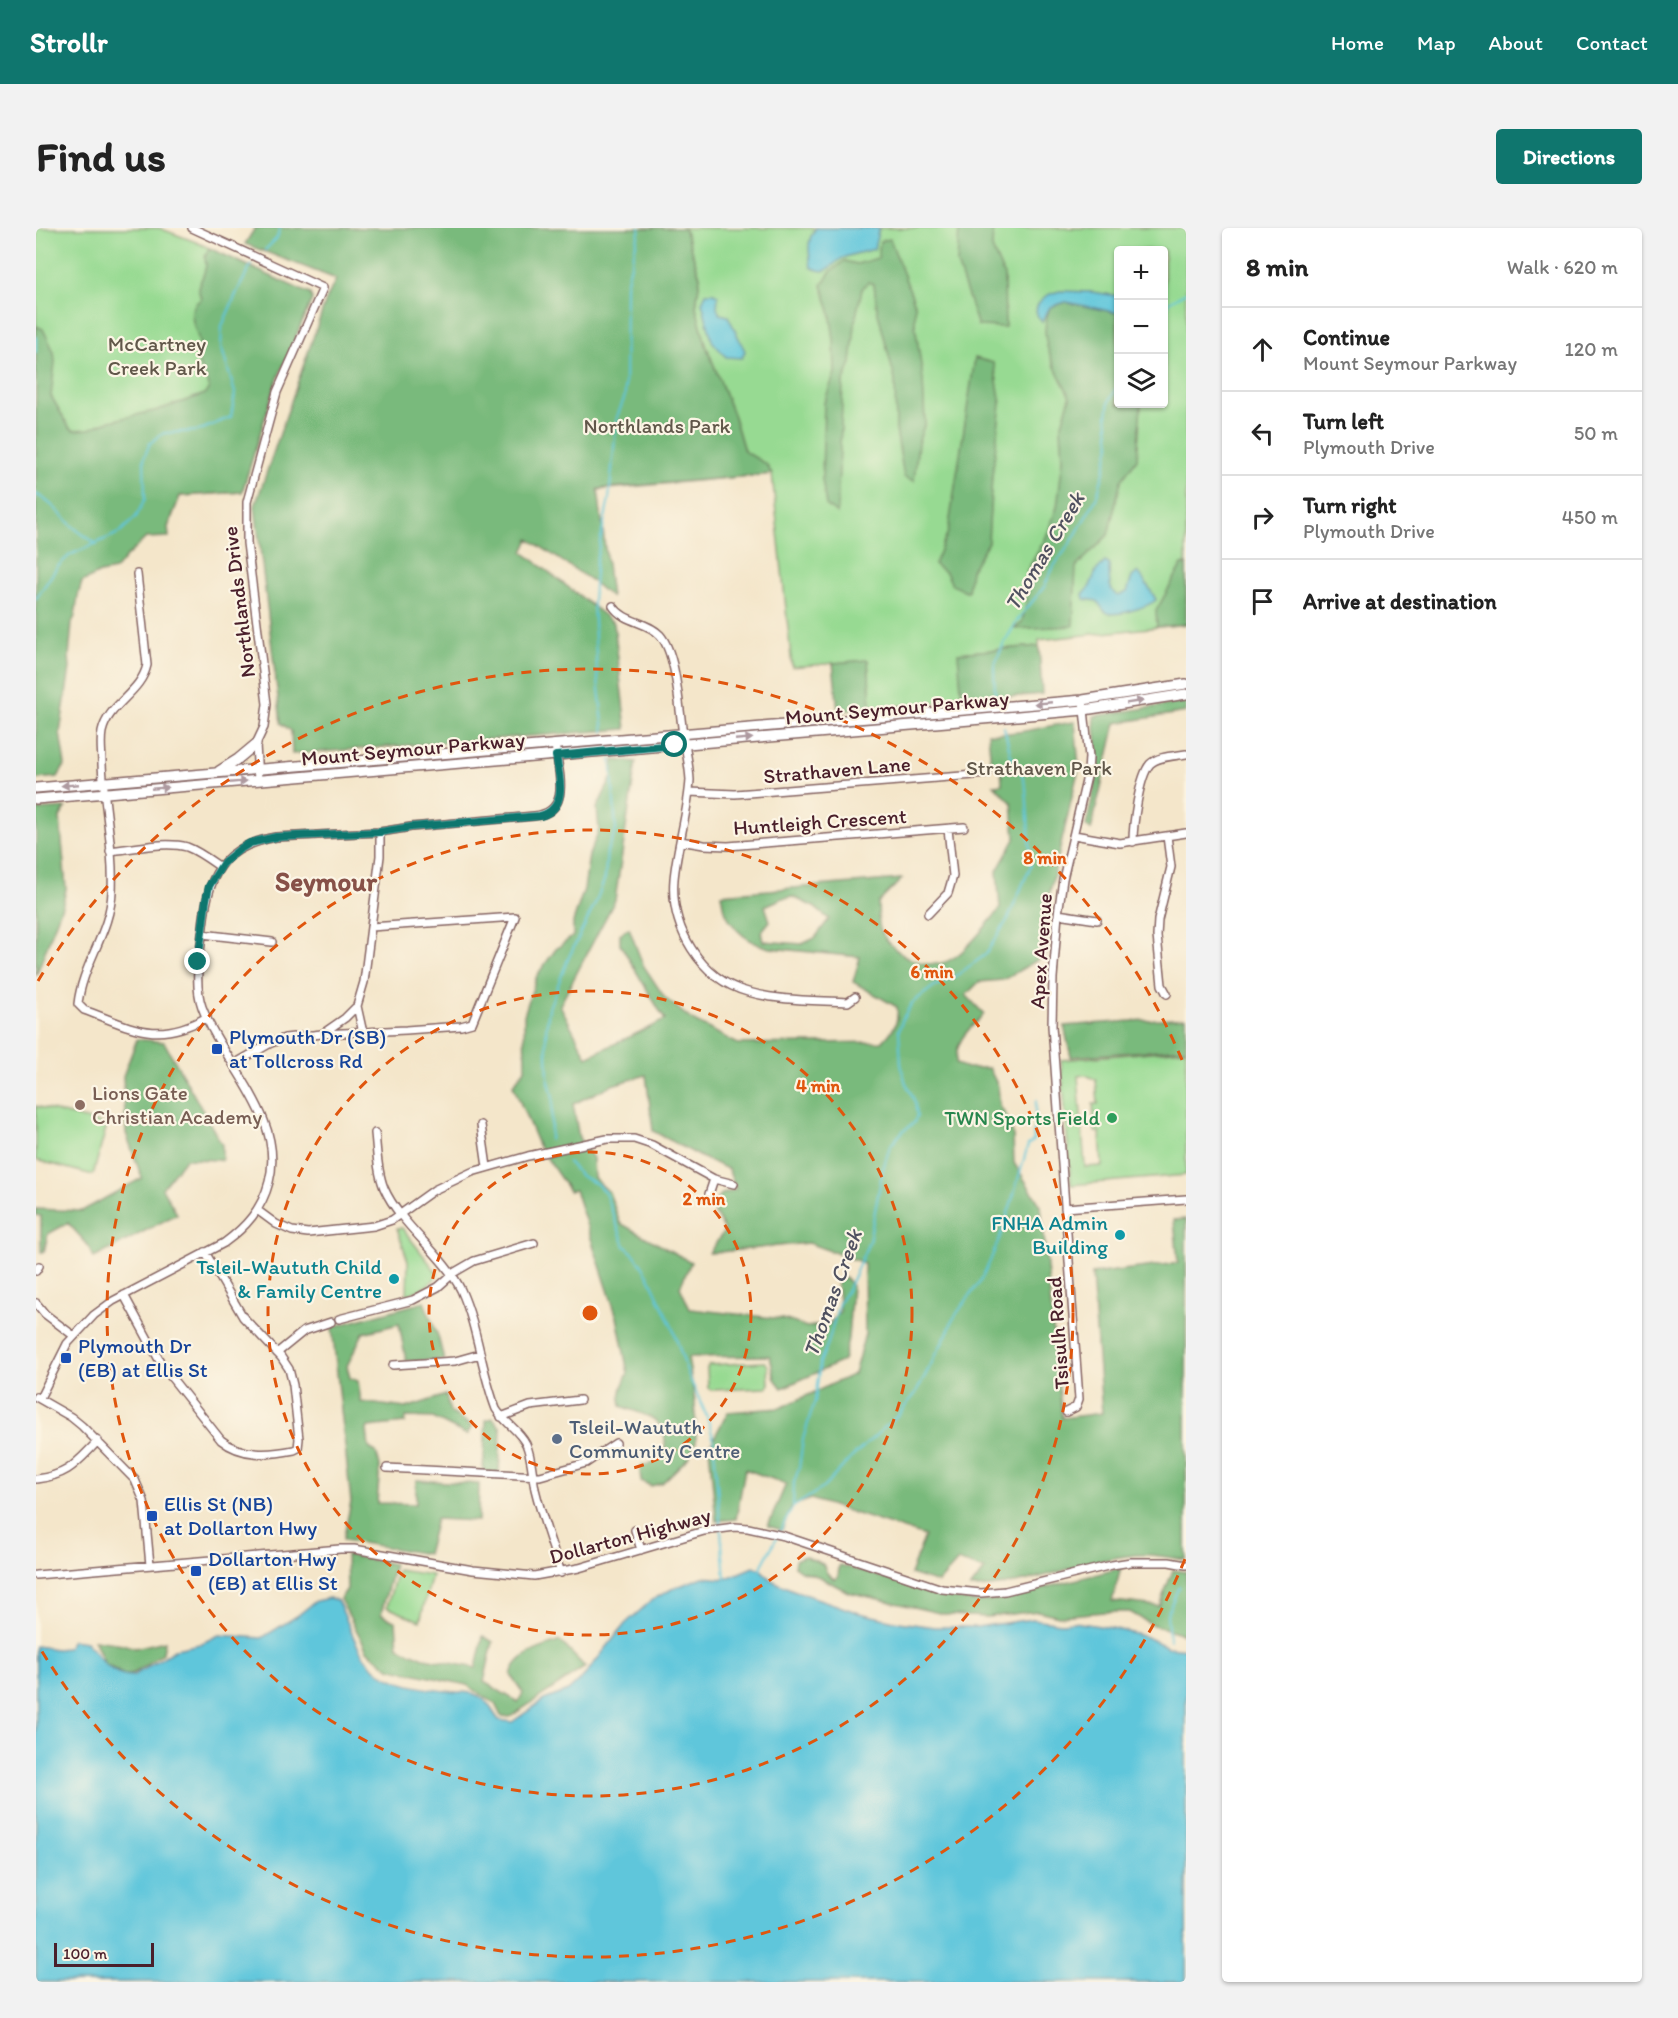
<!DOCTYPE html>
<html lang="en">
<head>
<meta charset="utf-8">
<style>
	:root { --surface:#fff; --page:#f2f2f2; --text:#222; --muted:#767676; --line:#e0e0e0; --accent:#0f766e }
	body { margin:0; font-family:Itim,sans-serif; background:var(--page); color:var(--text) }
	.controls { position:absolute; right:18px; top:18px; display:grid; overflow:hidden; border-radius:6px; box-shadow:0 2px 4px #0004 }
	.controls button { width:54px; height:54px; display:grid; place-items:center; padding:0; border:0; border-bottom:2px solid var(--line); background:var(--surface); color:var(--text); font:30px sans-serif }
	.scale { position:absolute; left:18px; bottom:15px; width:100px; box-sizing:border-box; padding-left:6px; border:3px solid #4a1f2b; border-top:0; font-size:16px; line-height:21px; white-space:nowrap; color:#4a1f2b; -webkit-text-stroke:4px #fcf5e5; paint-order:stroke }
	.stop { position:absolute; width:18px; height:18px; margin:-14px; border:4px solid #0f766e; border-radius:50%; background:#fff }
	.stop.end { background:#0f766e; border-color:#fff; box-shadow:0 2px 6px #0008 }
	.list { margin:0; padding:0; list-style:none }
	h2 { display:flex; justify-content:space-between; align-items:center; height:78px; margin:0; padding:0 24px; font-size:26px }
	h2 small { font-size:20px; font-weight:400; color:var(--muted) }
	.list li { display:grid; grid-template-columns:39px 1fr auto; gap:18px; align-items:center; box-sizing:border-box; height:84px; padding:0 24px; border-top:2px solid var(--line) }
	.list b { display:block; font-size:22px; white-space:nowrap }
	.list p { margin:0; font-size:20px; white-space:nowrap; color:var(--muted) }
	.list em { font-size:20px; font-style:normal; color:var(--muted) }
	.icon { flex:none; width:33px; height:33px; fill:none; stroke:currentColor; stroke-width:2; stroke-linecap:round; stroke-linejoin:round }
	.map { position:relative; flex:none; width:1150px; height:1754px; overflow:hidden; border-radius:6px }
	header { display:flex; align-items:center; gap:36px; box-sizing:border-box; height:84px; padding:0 30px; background:var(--accent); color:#fff }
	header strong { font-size:28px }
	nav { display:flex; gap:33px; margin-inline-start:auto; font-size:21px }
	.intro { display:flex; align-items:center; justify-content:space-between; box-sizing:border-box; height:144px; padding:0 36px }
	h1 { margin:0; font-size:42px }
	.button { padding:15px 27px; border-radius:6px; background:var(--accent); color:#fff; font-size:21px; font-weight:700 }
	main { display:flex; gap:36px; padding:0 36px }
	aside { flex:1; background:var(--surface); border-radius:6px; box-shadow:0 2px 4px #0004 }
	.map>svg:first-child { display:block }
</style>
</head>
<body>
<header>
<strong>Strollr</strong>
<nav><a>Home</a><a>Map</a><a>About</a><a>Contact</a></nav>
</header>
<div class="intro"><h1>Find us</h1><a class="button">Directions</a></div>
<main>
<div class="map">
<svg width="1150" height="1754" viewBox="0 0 1150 1754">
	<rect width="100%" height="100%" fill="#fcf5e5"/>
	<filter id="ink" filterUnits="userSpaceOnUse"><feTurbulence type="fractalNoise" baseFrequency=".0167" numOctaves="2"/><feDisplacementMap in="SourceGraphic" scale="12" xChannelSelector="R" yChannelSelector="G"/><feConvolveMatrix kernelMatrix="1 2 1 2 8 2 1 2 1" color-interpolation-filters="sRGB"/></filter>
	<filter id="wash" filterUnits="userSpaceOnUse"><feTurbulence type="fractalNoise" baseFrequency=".008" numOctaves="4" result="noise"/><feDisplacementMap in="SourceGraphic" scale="24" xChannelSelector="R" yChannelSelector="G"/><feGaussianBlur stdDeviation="1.35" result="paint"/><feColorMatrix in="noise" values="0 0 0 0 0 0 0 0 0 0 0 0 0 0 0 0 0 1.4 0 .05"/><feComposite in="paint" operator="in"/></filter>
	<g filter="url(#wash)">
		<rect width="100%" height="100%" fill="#f4e6ca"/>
		<path fill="#97da92" stroke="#707c5e" stroke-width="1.5" fill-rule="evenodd" d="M0,0H123L160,14L274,66L276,71L239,157L206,264L144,268L132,299L0,309Z
			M648,0H1150V396L1003,412V418L923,425L926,473L835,480L832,432L756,439L736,246L562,262L547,178L708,223L698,189L670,117L660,79L664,48ZM1082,22H1128V176H1082Z
			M1150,821V947L1035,957L1025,832ZM1050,847L1060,852L1062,876H1057L1059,904H1064L1066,938L1049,939L1042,848Z
			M0,878L71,897L57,947L0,932Z
			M361,1000H366L402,1046C397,1057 382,1062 371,1067L372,1033Z
			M729,1134L732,1138L733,1156L731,1160L675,1162L672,1160L671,1140L673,1137Z
			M361,1342L396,1347L384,1393L351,1379Z"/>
		<path fill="#79ba7c" stroke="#626c54" stroke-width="1.5" fill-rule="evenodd" d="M219,0H648L664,49L660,79L670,117L698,189L708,223L730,236L736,246L562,261L575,369L553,351L493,311L487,324L578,395L590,501L256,526L255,503L245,495L219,278L290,72L300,51L209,16Z
			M923,0H957L956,20L968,48L969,99L942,98L921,36Z
			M854,11L879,76V96L887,151L889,195L882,215L878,253L868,249L860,202L859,152L841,81L838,56L832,54L826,61L820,88L815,135L807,156L801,286L790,277L786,251L788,175L799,145L798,112L794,83L786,57L794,44L808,33L821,36L842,30L844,13Z
			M173,20L274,66L276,71L239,157L206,264L144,268L132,299L133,309L110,310L90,329L79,342L64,345L46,354L42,368L39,388L36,395L33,428L34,440L24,505L29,537L22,549L0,551V98L7,101L18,124L19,134L15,168L33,199L37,202L53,201L70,194L122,182L169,166L173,160C172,146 165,146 162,134C161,128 164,121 163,115C161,99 147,83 165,71L162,60L168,45L170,38L169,29Z
			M1030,74L1082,85V176H1105L1101,231L1085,253L1072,307L1040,339L1037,398L978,401L986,394L992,366L991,343L1010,309L1021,279L1027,231L1025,200L1034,169C1019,137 1000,114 1014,79Z
			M939,130L958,135L965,176L956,248L952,314L935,342L932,364L916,357L911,346L898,336L912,304Z
			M1150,336V396L1121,399L1120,383L1146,337Z
			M1003,418L1006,466L926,473L922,425Z
			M832,432L835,480L802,483L797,435Z
			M1150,474V484L1080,495L1055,602L1050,598L1063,540L1058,488Z
			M1039,494L1043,539L1013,668L1010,727L967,752L943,754L930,767L948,786C932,802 919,812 920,836L931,840H953L962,858L964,878L971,889L977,907L978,935L1005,978L1026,1190L1066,1185L1056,1046L1142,1035L1138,992L1150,991V1332C1134,1330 1116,1325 1100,1327C1043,1332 991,1360 934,1360L949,1342L922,1333L902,1355L874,1346L889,1308L775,1271L756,1278L746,1302L732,1298L750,1256L709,1241L700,1291L680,1293L673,1219L692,1184L744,1180L818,1146L829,1106L828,1035L772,1015L673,1025L689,1002L679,986L677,976L684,967L700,961L692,941L667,930L617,903L610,847L576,857L537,876L543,910L557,930L558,950L573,964L584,995L655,1034L644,1059L654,1081L747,1091L771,1099L793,1096L804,1083L801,1055L809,1049L816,1058L812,1111L807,1133L746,1160L739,1151L734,1128L652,1129L659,1174L660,1214L652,1230L626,1255L615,1258L605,1253L604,1244L606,1237C610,1237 616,1236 620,1234C633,1225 631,1204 621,1194C613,1186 596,1183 585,1178L584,1170L586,1159L592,1145L581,1089L539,962L533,963L502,917L477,857L489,841L488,787L501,747L520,721L537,708V694L548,661L553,627L563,602L561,580L576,549L578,532L600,534L579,672L524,777L551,829L629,792L584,716V706L593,700L607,737L629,770L656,792L702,816L846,814C857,803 863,795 861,779L817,754L824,729L734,720C707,714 688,694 685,666L866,651L842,675C843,683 841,696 845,703C859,730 897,748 923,726C938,714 951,696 964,681L961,643L979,611L976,575L958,557L966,556L965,537H955L952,505C983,508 1009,497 1039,494ZM757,669L778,679L793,691L779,710L766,716L727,713L725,704L734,693L729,678L747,670Z
			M30,580L24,589L30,661L27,675L0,748V582Z
			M1150,789V820L1035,829L1028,798Z
			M101,811L128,814L186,917V932L149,931L126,960L141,986L58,1030L51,1016L32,995L12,1006L8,1024H5V988L0,987V981L46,983L106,950L90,905L87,848Z
			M388,1074L402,1108L408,1132L370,1133L363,1096L327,1105L311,1138L314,1150L322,1153L325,1174L370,1180L410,1167L414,1184L436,1198L431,1207L397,1190L370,1189L369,1195L332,1199L331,1202L333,1220L340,1224L344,1238L341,1275L380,1276V1252L443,1256L442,1293L400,1291L391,1326L307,1312L315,1274L296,1099Z
			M457,1190L465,1200L463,1245L447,1244L450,1192Z
			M310,1327L358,1336L345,1386L360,1394L362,1419L388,1430L440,1440L447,1408L457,1414L448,1454L482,1474L487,1465L475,1447C480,1425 505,1421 524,1413L549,1439L474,1489L465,1488L459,1476L431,1457L353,1440L331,1422L304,1371L311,1361Z
			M768,1328L787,1336L791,1345L798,1351L802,1349L803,1338L805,1337L907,1368L940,1374L977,1370L1011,1359L1085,1340L1076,1373L1123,1378L1137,1342L1150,1344V1407L1115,1396L1094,1384H1068L1023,1388L1002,1383L951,1389L912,1387L812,1364L784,1349L765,1343L758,1338L759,1332Z
			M58,1412L87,1416L99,1420L129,1413L127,1425L100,1444L89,1448L69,1436Z"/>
		<path fill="#5ec6db" stroke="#547283" stroke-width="1.5" d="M780,0H843L838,21C828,24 814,26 805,31C793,39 791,48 775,39C773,24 770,12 780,0Z
			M1024,63L1056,64L1082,68V85L1030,74L1014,79L1006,94C991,78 1009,66 1024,63Z
			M670,65H678L682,68L681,80L684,86L692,88L709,123L706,130L690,129L676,113L666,74Z
			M1069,334L1073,336C1074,348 1071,362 1082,368L1091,364L1096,349L1102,344C1105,347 1119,369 1120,372C1113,378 1079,390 1070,384C1066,382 1064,376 1061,373L1048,371L1047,366L1054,358L1060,343Z
			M717,1339L724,1341L737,1353L757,1362L823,1385L863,1394L898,1399H941L997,1391L1025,1395L1038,1394L1076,1400L1110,1409L1132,1419L1150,1421V1754H0V1418L20,1421L31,1420L36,1412L50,1414C65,1430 73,1448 97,1448L140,1421L164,1416L183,1407L226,1410L261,1388L280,1373L293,1370L301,1372C313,1393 318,1420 336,1438C357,1458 392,1461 419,1464C429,1464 438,1464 446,1470C453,1475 457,1485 463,1492L476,1494L508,1472L532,1463L549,1447L589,1396L616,1372L636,1361L667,1349L689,1351Z"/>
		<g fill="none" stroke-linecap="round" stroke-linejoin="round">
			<path stroke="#5ec6db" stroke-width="2" d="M229,22L241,10L244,0
				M1128,84L1133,74L1150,64
				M0,109V124
				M0,266C20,277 25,289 41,302C47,307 55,312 61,316
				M0,371L21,339L34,327L83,305L100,289L109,271L108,230L114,215L128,205L162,203L195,189L199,165L185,118L186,98L201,64L215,37
				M959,467L958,438L968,415L983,390L1008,359L1018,338L1036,313L1060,271L1068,244L1074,217L1071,187L1073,173L1082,158
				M568,504L561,444L557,375L558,356L560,333L573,271L581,189L589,168L590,57L604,0
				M514,912L517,869L512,850L510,803L513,780L532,731L559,676L569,650L571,623L580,603L575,531
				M532,934L545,948L561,956L569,965L589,1018L599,1027L612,1047L637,1101L652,1146L671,1189L677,1209L689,1351
				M757,1279L758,1254L763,1240L767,1211L779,1173L784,1134L792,1115L803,1075L812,1061L833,1014L847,941L854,918L868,902L878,895L881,887L879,874L869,853L865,836L863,802L867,790L876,775L897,759L920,748L949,727L972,691L995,637L990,560L983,538L975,528L968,499
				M724,1341L757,1279L788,1259L814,1231L862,1187L880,1165L913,1102L916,1093C925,1078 938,1064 947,1048C968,1006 979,962 992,917L997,913L1000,873
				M1133,1412L1131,1386L1143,1358"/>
		</g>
	</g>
	<g filter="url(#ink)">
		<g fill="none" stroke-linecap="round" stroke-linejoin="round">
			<g stroke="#866563" stroke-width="10">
				<path id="minor" d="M156,0L287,60L241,164L211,274V315L231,476L228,499L220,516L222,552
					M101,346L111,437C105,465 72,476 66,504C64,514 66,525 66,536C68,578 78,621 76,663C75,703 46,737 42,776L48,782C97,800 121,817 171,789
					M577,378C588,395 611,393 624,407C641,426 643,481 647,506C650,522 653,536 654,552C652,585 641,618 638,651C634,699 664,751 712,764C744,773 779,772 812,774L819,769
					M653,564L699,566L951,546
					M1038,607L1084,615L1150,605
					M644,613L668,617L692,618L928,599
					M1097,614C1097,596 1103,549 1114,536C1122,528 1139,528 1150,526
					M74,623C96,621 129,613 151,619C162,623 174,632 184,639
					M892,686L912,665L917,648L912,601
					M1022,686L1061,692
					M166,706L236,714
					M1131,766L1126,757L1121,708L1122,692L1135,639L1131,608
					M321,778L327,805
					M286,806L370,802L425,798L436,795L479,689L335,699
					M198,836L235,815L249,810L286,806L309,790L321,778L328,754L335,699L344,628V604
					M445,897L451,939
					M339,905C341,923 341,943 348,960C364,997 408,1027 425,1062C442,1100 445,1142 460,1181C468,1194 483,1202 490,1216C496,1229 496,1246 499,1261C506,1290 516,1317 525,1345
					M673,966L678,951
					M1029,980L1150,971
					M221,982L240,996L256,1003L272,1005L338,998L356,992L398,962L436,944L492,928L571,911H598L616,917L678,951L698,956
					M0,1043L3,1038
					M88,1067L127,1139L185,1212C206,1229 233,1227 258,1222L262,1220L263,1211L257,1157L253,1141L245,1129L207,1089L169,1024
					M0,1075L9,1086L38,1108
					M303,1091L377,1072L402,1059L419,1044L438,1033L498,1015
					M241,1125L268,1103L295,1094
					M357,1137L419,1133L444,1126
					M0,1169L35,1189L46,1198L99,1252L108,1273L114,1337
					M4,1170L31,1116L58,1087L77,1073L188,1015C210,999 226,981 233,954C250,889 187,836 166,779C159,759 162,737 165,716C171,658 175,621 240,609L344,604L375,599L498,588C537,584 522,543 519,516
					M1030,1184L1040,1179L1043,1171L1016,798L1017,750L1022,686L1027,651L1052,544L1053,529L1047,472
					M465,1189L494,1178L544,1172
					M351,1240L504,1248L550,1235L580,1215
					M0,1251C33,1247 40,1235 62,1213
					M599,1302L605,1322
					M0,1347L304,1321H318L437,1342L498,1348L543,1340L668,1303L699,1299L712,1300L748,1308L906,1361L945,1365L969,1363L1076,1337L1095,1334H1133L1150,1337"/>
			</g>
			<g stroke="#866563" stroke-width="12">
				<path id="major" d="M183,543L202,531L220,516
					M0,560L1047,472L1150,456
					M0,571L970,489L1048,482L1150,466"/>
			</g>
			<use href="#minor" stroke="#fff" stroke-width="7"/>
			<use href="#major" stroke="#fff" stroke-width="9"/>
		</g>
		<defs><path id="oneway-solid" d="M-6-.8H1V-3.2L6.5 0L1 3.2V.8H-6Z" transform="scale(1.5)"/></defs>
		<g fill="#ae9aa0">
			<use href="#oneway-solid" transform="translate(1099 474) rotate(-9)"/>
			<use href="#oneway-solid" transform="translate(1007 475) rotate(175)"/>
			<use href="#oneway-solid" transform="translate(708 511) rotate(-5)"/>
			<use href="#oneway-solid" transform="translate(202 554) rotate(-5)"/>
			<use href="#oneway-solid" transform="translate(34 557) rotate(175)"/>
			<use href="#oneway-solid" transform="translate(124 560) rotate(-5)"/>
		</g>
	</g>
	<g fill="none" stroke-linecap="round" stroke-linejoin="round" filter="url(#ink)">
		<path stroke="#0f766e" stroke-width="8" d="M162,734L170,672L173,658L188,634L204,621L214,615L240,609L344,604L375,599L504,588C532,581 524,550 520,528L639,517"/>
	</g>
	<g fill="none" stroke="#e0560e" stroke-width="3" stroke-dasharray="10 8">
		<circle cx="554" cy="1085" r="161"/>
		<circle cx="554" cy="1085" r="322"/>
		<circle cx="554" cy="1085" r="483"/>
		<path d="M1149 1331A644 644 0 0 1 2 1417M2 753A644 644 0 0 1 1149 839"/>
	</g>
	<g fill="#1a4fb4" stroke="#fcf5e5" stroke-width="2">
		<rect x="175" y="815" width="12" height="12" rx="3"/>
		<rect x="24" y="1124" width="12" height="12" rx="3"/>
		<rect x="110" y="1282" width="12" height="12" rx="3"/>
		<rect x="154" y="1337" width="12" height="12" rx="3"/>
	</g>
	<circle fill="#8d6e63" stroke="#fcf5e5" stroke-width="2" cx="44" cy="877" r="6"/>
	<circle fill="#2e9e5b" stroke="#fcf5e5" stroke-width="2" cx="1076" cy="890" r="6"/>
	<g fill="#0f9aa8" stroke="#fcf5e5" stroke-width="2">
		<circle cx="1084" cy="1007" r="6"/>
		<circle cx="358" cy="1051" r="6"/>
	</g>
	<circle fill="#5c6f8a" stroke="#fcf5e5" stroke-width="2" cx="521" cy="1211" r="6"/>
	<g text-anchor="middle" stroke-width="4.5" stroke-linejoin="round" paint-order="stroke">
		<g font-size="21" fill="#61574a" stroke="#fcf5e5">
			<text x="121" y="123">McCartney<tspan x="121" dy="24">Creek Park</tspan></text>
			<text x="621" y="205">Northlands Park</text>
			<text x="1003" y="547">Strathaven Park</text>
		</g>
		<g font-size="21" fill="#4a1f2b" stroke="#fcf5e5">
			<text transform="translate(203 374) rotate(-97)" y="7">Northlands Drive</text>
			<text transform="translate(861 480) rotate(-5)" y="7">Mount Seymour Parkway</text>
			<text transform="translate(377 521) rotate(-5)" y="7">Mount Seymour Parkway</text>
			<text transform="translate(801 542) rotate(-5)" y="7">Strathaven Lane</text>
			<text transform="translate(784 594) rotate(-4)" y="7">Huntleigh Crescent</text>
			<text transform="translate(1005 723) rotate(-86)" y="7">Apex Avenue</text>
			<text transform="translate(1022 1105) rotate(-94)" y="7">Tsisulh Road</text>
			<text transform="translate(594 1308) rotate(-15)" y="7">Dollarton Highway</text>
		</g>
		<g font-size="21" fill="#164399" stroke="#fcf5e5" text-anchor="start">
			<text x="193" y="816">Plymouth Dr (SB)<tspan x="193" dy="24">at Tollcross Rd</tspan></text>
			<text x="42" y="1125">Plymouth Dr<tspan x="42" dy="24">(EB) at Ellis St</tspan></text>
			<text x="128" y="1283">Ellis St (NB)<tspan x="128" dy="24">at Dollarton Hwy</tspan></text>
			<text x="172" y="1338">Dollarton Hwy<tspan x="172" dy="24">(EB) at Ellis St</tspan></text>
		</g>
		<g font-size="21" fill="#785e54" stroke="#fcf5e5" text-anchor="start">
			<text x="56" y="872">Lions Gate<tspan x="56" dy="24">Christian Academy</tspan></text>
		</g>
		<g font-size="21" fill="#27864d" stroke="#fcf5e5" text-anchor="end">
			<text x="1064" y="897">TWN Sports Field</text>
		</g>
		<g font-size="21" fill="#0d838f" stroke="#fcf5e5" text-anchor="end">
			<text x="1072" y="1002">FNHA Admin<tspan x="1072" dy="24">Building</tspan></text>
			<text x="346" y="1046">Tsleil-Waututh Child<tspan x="346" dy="24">&amp; Family Centre</tspan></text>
		</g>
		<g font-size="21" fill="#4e5e75" stroke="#fcf5e5" text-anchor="start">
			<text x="533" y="1206">Tsleil-Waututh<tspan x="533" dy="24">Community Centre</tspan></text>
		</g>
		<g font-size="22" font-style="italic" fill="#505160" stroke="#fcf5e5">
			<text transform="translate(1008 323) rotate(-59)" y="8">Thomas Creek</text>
			<text transform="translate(796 1065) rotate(-70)" y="8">Thomas Creek</text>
		</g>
		<g font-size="27" font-weight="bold" fill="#875148" stroke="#fcf5e5">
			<text x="290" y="663">Seymour</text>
		</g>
	</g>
	<circle cx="554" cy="1085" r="9" fill="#e0560e" stroke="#fcf5e5" stroke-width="3"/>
	<g font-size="18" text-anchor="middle" font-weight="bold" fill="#e0560e" stroke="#fcf5e5" stroke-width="4.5" stroke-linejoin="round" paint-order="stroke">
		<text x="1009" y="636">8 min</text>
		<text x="896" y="750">6 min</text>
		<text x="782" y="864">4 min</text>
		<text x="668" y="977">2 min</text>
	</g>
</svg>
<div class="controls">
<button>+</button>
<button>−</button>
<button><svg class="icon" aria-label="layers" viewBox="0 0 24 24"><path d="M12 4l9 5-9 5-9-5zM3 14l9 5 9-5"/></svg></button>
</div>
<div class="scale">100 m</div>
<div class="stop" style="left:639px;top:517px"></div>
<div class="stop end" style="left:162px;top:734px"></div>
</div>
<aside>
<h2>8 min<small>Walk · 620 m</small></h2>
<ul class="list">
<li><svg class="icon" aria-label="ahead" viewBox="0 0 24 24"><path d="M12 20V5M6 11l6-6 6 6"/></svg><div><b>Continue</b><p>Mount Seymour Parkway</p></div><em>120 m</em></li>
<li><svg class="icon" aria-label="left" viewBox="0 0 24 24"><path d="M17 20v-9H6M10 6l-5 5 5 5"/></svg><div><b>Turn left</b><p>Plymouth Drive</p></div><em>50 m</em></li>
<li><svg class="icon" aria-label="right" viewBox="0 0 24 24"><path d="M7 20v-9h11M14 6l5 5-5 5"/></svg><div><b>Turn right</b><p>Plymouth Drive</p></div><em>450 m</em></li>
<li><svg class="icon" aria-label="arrive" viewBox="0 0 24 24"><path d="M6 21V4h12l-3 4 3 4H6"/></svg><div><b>Arrive at destination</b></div></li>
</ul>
</aside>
</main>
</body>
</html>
